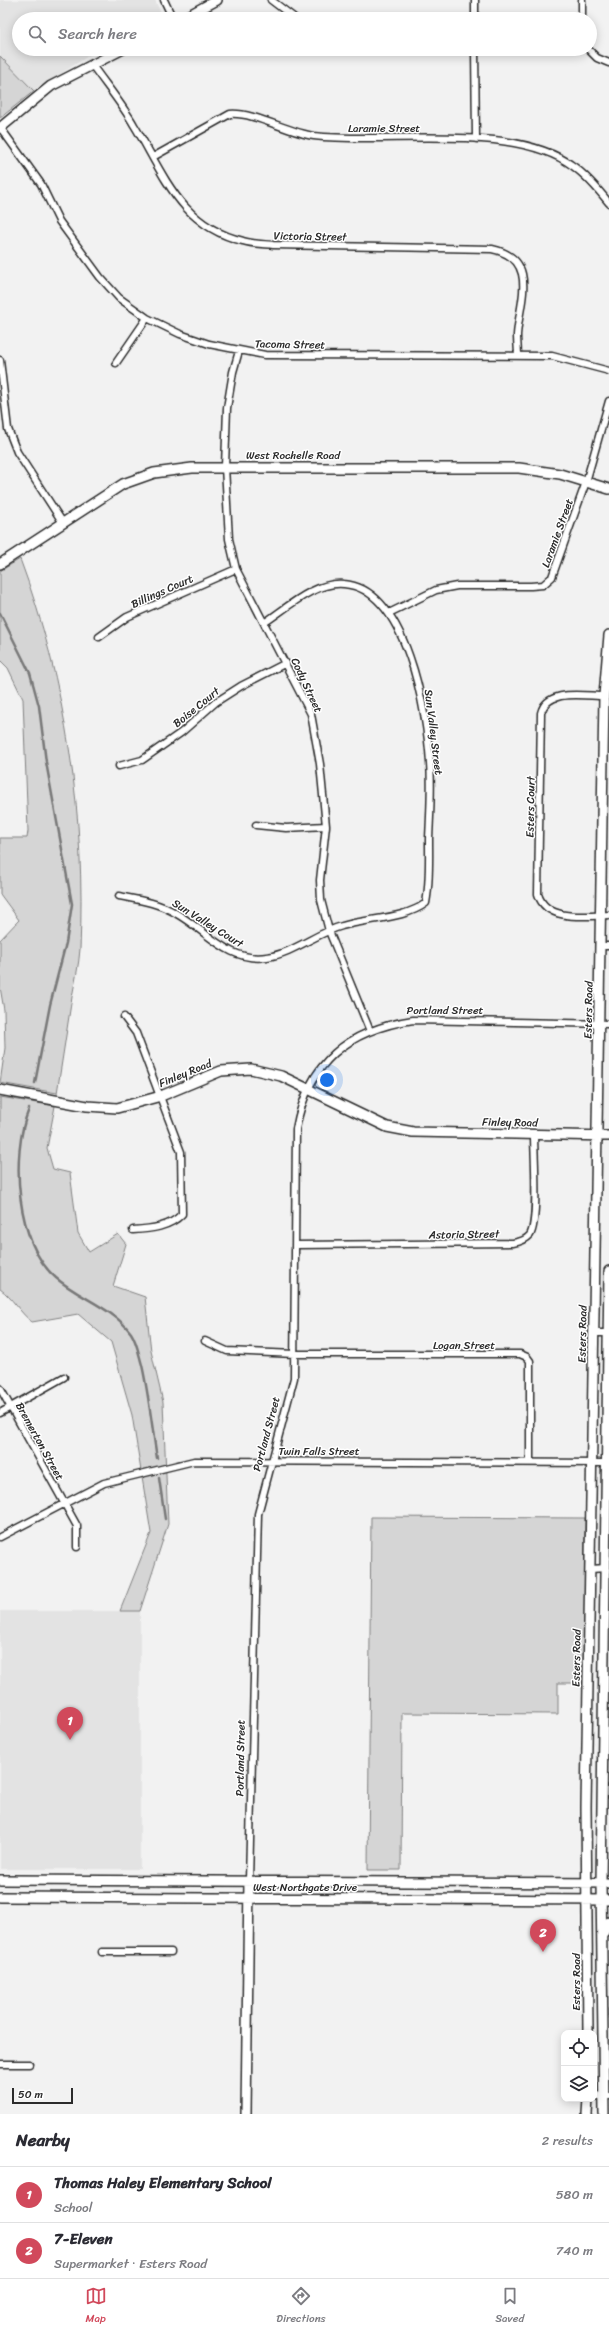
<!DOCTYPE html>
<html lang="en">
<head>
<meta charset="utf-8">
<style>
	:root { --surface:#fff; --page:#f7f7f7; --text:#2b2b33; --muted:#7c7c81; --line:#e1e1e2; --accent:#d1495b }
	body { margin:0; font-family:Sriracha,sans-serif; background:var(--page); color:var(--text) }
	.controls { position:absolute; right:12px; bottom:12px; display:grid; overflow:hidden; border-radius:8px; box-shadow:0 2px 10px #0003 }
	.controls button { width:36px; height:36px; display:grid; place-items:center; padding:0; border:0; border-bottom:1px solid var(--line); background:var(--surface); color:var(--text); font:20px sans-serif }
	.scale { position:absolute; left:12px; bottom:10px; width:61px; box-sizing:border-box; padding-left:4px; border:2px solid #2b2b2b; border-top:0; font-size:11px; line-height:14px; white-space:nowrap; color:#2b2b2b; -webkit-text-stroke:3px #fff; paint-order:stroke }
	.you { position:absolute; left:327px; top:1080px; width:14px; height:14px; margin:-10px; border:3px solid #fff; border-radius:50%; background:#1a73e8; box-shadow:0 0 0 6px #1a73e833 }
	.badge { display:grid; place-items:center; width:26px; height:26px; border-radius:50%; background:var(--accent); color:#fff; font-size:13px; font-weight:700 }
	.pin { position:absolute; translate:-50% -33px; filter:drop-shadow(0 1px 2px #0008) }
	.pin::after { content:''; position:absolute; top:21px; width:14px; height:12px; background:inherit; clip-path:polygon(0 0,100% 0,50% 100%) }
	.list { margin:0; padding:0; list-style:none }
	h2 { display:flex; justify-content:space-between; align-items:center; height:52px; margin:0; padding:0 16px; font-size:17px }
	h2 small { font-size:13px; font-weight:400; color:var(--muted) }
	.list li { display:grid; grid-template-columns:26px 1fr auto; gap:12px; align-items:center; box-sizing:border-box; height:56px; padding:0 16px; border-top:1px solid var(--line) }
	.list b { display:block; font-size:15px; white-space:nowrap }
	.list p { margin:0; font-size:13px; white-space:nowrap; color:var(--muted) }
	.list em { font-size:13px; font-style:normal; color:var(--muted) }
	.icon { flex:none; width:22px; height:22px; fill:none; stroke:currentColor; stroke-width:2; stroke-linecap:round; stroke-linejoin:round }
	.map { position:relative; flex:none; width:609px; height:2114px; overflow:hidden }
	.search { position:absolute; background:var(--surface); box-shadow:0 2px 10px #0003; left:12px; right:12px; top:12px; height:44px; display:flex; align-items:center; gap:10px; box-sizing:border-box; padding:0 14px; border-radius:22px; color:var(--muted); font-size:15px }
	.sheet { height:164px; background:var(--surface) }
	nav { display:flex; justify-content:space-around; align-items:center; box-sizing:border-box; height:56px; border-top:1px solid var(--line); background:var(--surface); font-size:11px; color:var(--muted) }
	nav a { display:grid; justify-items:center; gap:2px }
	nav .on { color:var(--accent) }
	.map>svg:first-child { display:block }
</style>
</head>
<body>
<div class="map">
<svg width="609" height="2114" viewBox="0 0 609 2114">
	<rect width="100%" height="100%" fill="#f2f2f2"/>
	<filter id="ink" filterUnits="userSpaceOnUse"><feTurbulence type="fractalNoise" baseFrequency=".025" numOctaves="2"/><feDisplacementMap in="SourceGraphic" scale="8" xChannelSelector="R" yChannelSelector="G"/><feConvolveMatrix kernelMatrix="1 2 1 2 8 2 1 2 1" color-interpolation-filters="sRGB"/></filter>
	<g filter="url(#ink)">
		<path fill="#e3e3e3" d="M0,0H155L161,13L154,19H19V49H99L34,91L0,56Z
			M0,1611H140V1869H0Z"/>
		<path fill="#d5d5d5" stroke="#808080" d="M0,56L34,91L0,118Z
			M20,559C66,682 86,818 80,949C79,965 75,981 72,997C67,1029 62,1061 57,1093L0,1083L5,1048L4,1010L0,987V940L19,920L0,894V838H27L28,831L23,699L8,668L0,660V571Z
			M0,1097L55,1106L47,1148L53,1169L70,1173L78,1233L89,1252L118,1234L126,1244L113,1286L145,1297L151,1351L163,1402L168,1524L140,1611H120L151,1533L132,1415L111,1342L78,1314L32,1322C19,1312 13,1298 0,1289Z
			M371,1517L585,1518L584,1683H558V1714L402,1713L401,1870H368Z"/>
		<g fill="none" stroke-linecap="round" stroke-linejoin="round">
			<path stroke="#787878" stroke-width="2.5" d="M0,613L30,673L39,706L46,762L72,904L66,943L50,1005L35,1083
				M29,1109C10,1155 16,1244 56,1278C79,1298 113,1308 131,1333C137,1342 139,1355 142,1365C149,1396 152,1427 157,1458
				M159,1478L165,1519"/>
			<g stroke="#2b2b2b" stroke-width="9">
				<path id="street" d="M164,0L173,19
					M271,0L296,19
					M475,19V0
					M582,19V0
					M475,49L476,139
					M588,49L597,58L609,63
					M92,65C106,85 122,104 134,125C164,174 180,226 243,241C252,244 263,244 273,245L492,249C540,259 519,303 517,335C517,342 518,349 518,356
					M0,127L41,184L59,221L100,277L119,298L147,318L180,334L209,344L265,355L552,356L609,371
					M153,157L230,114C254,112 287,132 314,136C388,145 513,121 573,166C587,176 598,189 609,203
					M239,351L233,372L227,408L225,467L229,539L236,569L311,714L320,764L326,826L320,880L321,900L329,931L370,1031
					M0,360L8,429L17,452L63,523
					M116,363L147,318
					M389,613L436,590L457,586H531L543,585L552,577L586,482L609,401
					M99,637L127,617L236,569
					M604,696C584,696 547,688 541,713L538,894C546,922 586,916 609,915
					M119,766L142,760L182,732L216,702L241,686L286,663
					M256,825L286,828L326,826
					M119,896C140,900 159,903 177,914C207,931 229,963 267,957C294,953 316,933 342,926C368,918 405,919 426,903C430,882 429,861 429,839C430,814 432,788 430,763C427,713 407,589 344,584C315,581 287,608 264,623
					M601,946H609
					M124,1017L136,1033L181,1152L182,1214C170,1227 151,1229 133,1230
					M296,1245L513,1243C519,1242 526,1240 530,1235C539,1221 534,1154 534,1135
					M594,1333H609
					M205,1341L227,1351L295,1354H520L527,1357L530,1361V1462
					M0,1388L77,1526V1547
					M0,1413L64,1377
					M0,1537L104,1483L194,1461L606,1463
					M590,1569L607,1568
					M249,1881L258,1514L294,1378L296,1129C308,1062 348,1030 413,1020L609,1024
					M102,1952H171
					M0,2064H29
					M594,2096H609"/>
			</g>
			<g stroke="#2b2b2b" stroke-width="12">
				<path id="secondary" d="M182,19L217,0
					M0,128L51,86L123,49
					M0,564L123,484L154,473L192,468H519L560,474L609,489
					M0,1090L87,1106L117,1108L161,1096L221,1071L251,1069L281,1076L387,1127L413,1132L609,1136
					M0,1880L609,1883
					M0,1897L609,1900
					M602,1936L609,1922
					M588,2033L586,1807L604,696L609,635
					M246,2114L249,1881
					M587,2114L588,2099
					M604,2114L601,1883L609,1271"/>
			</g>
			<use href="#street" stroke="#fff" stroke-width="6"/>
			<use href="#secondary" stroke="#fff" stroke-width="9"/>
		</g>
	</g>
	<g text-anchor="middle" stroke-width="3" stroke-linejoin="round" paint-order="stroke">
		<g font-size="11" fill="#2b2b2b" stroke="#fff">
			<text x="384" y="132">Laramie Street</text>
			<text transform="translate(310 236) rotate(1)" y="4">Victoria Street</text>
			<text transform="translate(290 344) rotate(1)" y="4">Tacoma Street</text>
			<text x="293" y="459">West Rochelle Road</text>
			<text transform="translate(557 533) rotate(-70)" y="4">Laramie Street</text>
			<text transform="translate(162 591) rotate(-24)" y="4">Billings Court</text>
			<text transform="translate(307 685) rotate(65)" y="4">Cody Street</text>
			<text transform="translate(196 707) rotate(-39)" y="4">Boise Court</text>
			<text transform="translate(434 732) rotate(83)" y="4">Sun Valley Street</text>
			<text transform="translate(530 807) rotate(-89)" y="4">Esters Court</text>
			<text transform="translate(208 923) rotate(32)" y="4">Sun Valley Court</text>
			<text x="445" y="1014">Portland Street</text>
			<text transform="translate(588 1010) rotate(-89)" y="4">Esters Road</text>
			<text transform="translate(185 1073) rotate(-22)" y="4">Finley Road</text>
			<text transform="translate(510 1122) rotate(1)" y="4">Finley Road</text>
			<text transform="translate(464 1234) rotate(-1)" y="4">Astoria Street</text>
			<text transform="translate(582 1334) rotate(-89)" y="4">Esters Road</text>
			<text x="464" y="1349">Logan Street</text>
			<text transform="translate(266 1434) rotate(-75)" y="4">Portland Street</text>
			<text transform="translate(40 1441) rotate(61)" y="4">Bremerton Street</text>
			<text x="319" y="1455">Twin Falls Street</text>
			<text transform="translate(576 1658) rotate(-89)" y="4">Esters Road</text>
			<text transform="translate(240 1758) rotate(-89)" y="4">Portland Street</text>
			<text x="305" y="1891">West Northgate Drive</text>
			<text transform="translate(576 1982) rotate(-90)" y="4">Esters Road</text>
		</g>
	</g>
</svg>
<div class="controls">
<button><svg class="icon" aria-label="locate" viewBox="0 0 24 24"><circle cx="12" cy="12" r="6"/><path d="M12 2v4M12 18v4M2 12h4M18 12h4"/></svg></button>
<button><svg class="icon" aria-label="layers" viewBox="0 0 24 24"><path d="M12 4l9 5-9 5-9-5zM3 14l9 5 9-5"/></svg></button>
</div>
<div class="scale">50 m</div>
<div class="you"></div>
<div class="pin badge" style="left:70px;top:1740px">1</div>
<div class="pin badge" style="left:543px;top:1952px">2</div>
<div class="search"><svg class="icon" aria-label="search" viewBox="0 0 24 24"><circle cx="10" cy="10" r="6"/><path d="M15 15l6 6"/></svg>Search here</div>
</div>
<section class="sheet">
<h2>Nearby<small>2 results</small></h2>
<ul class="list">
<li><span class="badge">1</span><div><b>Thomas Haley Elementary School</b><p>School</p></div><em>580 m</em></li>
<li><span class="badge">2</span><div><b>7-Eleven</b><p>Supermarket · Esters Road</p></div><em>740 m</em></li>
</ul>
</section>
<nav>
<a class="on"><svg class="icon" aria-label="map" viewBox="0 0 24 24"><path d="M3 6l6-2 6 2 6-2v14l-6 2-6-2-6 2zM9 4v14M15 6v14"/></svg>Map</a>
<a><svg class="icon" aria-label="directions" viewBox="0 0 24 24"><path d="M12 3l9 9-9 9-9-9zM9 14v-3h6M13 9l2 2-2 2"/></svg>Directions</a>
<a><svg class="icon" aria-label="saved" viewBox="0 0 24 24"><path d="M7 4h10v16l-5-4-5 4z"/></svg>Saved</a>
</nav>
</body>
</html>
